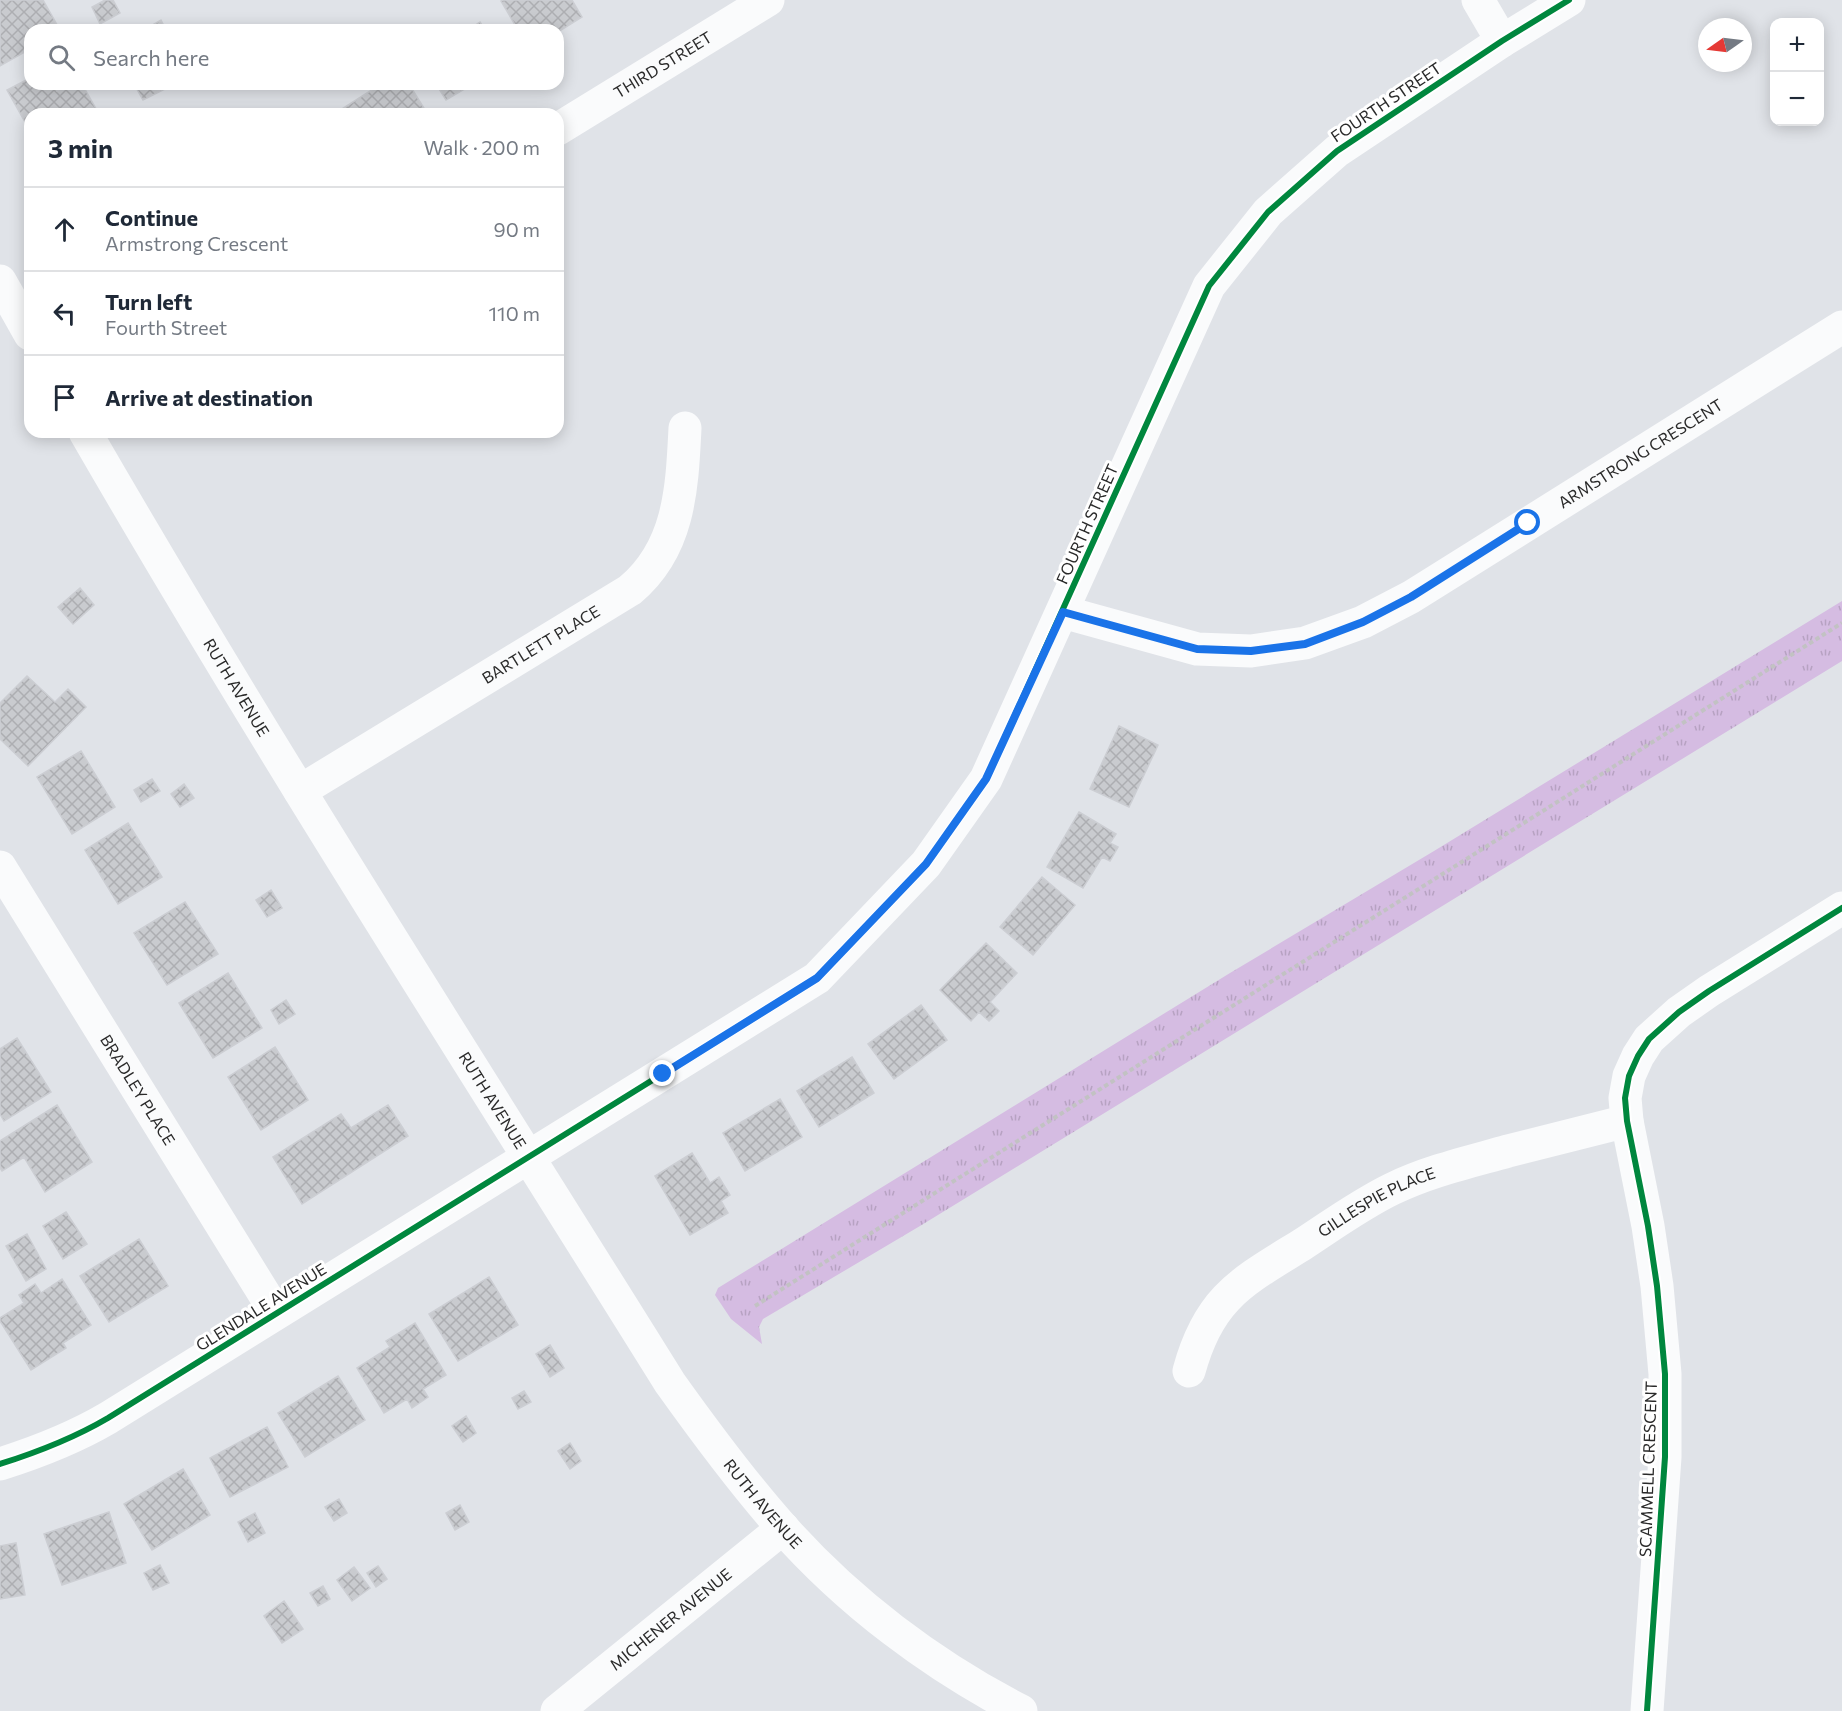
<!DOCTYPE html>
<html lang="en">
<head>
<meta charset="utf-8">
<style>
	:root { --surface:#fff; --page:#f2f2f3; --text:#1f2937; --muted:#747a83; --line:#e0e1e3 }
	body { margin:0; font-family:Commissioner,sans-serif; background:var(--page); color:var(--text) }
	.controls { position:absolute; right:18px; top:18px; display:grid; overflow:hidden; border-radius:12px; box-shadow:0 3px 15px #0003 }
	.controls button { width:54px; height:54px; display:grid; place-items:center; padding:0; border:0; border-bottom:2px solid var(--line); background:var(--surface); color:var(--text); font:30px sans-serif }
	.compass { position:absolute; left:1698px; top:18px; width:54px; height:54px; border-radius:50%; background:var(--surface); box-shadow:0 3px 15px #0003; rotate:256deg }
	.stop { position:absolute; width:18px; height:18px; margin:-14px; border:4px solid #1a73e8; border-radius:50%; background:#fff }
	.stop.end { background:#1a73e8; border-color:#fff; box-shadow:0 2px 6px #0008 }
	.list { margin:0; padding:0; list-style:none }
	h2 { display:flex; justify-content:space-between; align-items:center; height:78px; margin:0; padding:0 24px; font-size:26px }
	h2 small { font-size:20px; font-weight:400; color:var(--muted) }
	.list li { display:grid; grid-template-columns:39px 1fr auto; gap:18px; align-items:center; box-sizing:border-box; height:84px; padding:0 24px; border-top:2px solid var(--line) }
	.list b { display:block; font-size:22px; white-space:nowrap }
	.list p { margin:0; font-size:20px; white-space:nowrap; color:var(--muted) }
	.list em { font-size:20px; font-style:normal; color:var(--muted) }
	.icon { flex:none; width:33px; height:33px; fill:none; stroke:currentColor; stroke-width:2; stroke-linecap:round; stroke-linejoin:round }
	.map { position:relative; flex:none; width:1842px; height:1711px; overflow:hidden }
	.search { position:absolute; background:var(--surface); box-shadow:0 3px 15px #0003; left:24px; top:24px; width:540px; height:66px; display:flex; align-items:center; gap:15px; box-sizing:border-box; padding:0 21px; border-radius:18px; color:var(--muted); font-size:22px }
	.panel { position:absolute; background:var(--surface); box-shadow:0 3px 15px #0003; left:24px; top:108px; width:540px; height:330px; border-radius:18px }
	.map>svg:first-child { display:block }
</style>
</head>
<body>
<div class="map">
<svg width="1842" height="1711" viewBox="0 0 1842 1711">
	<defs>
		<pattern id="park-tufts" width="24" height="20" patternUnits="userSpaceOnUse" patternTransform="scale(1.5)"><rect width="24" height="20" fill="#d5bce2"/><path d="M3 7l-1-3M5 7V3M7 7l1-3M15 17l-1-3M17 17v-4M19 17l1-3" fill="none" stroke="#b7a2c2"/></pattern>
		<pattern id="building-cross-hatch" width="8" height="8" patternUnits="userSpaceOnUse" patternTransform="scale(1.5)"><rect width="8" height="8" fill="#c9cbcf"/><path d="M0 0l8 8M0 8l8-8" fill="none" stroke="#adaeb2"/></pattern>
	</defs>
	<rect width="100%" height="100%" fill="#e0e3e8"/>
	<path fill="url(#park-tufts)" d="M1842,601V661L920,1226L763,1319L759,1327L762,1344L731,1319L715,1295L718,1288L1230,973L1434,851Z"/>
	<path fill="url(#building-cross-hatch)" stroke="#ccced3" stroke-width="1.5" d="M0,0H43L60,30H30V49L0,66Z
		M105,0H113L120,13L100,24L92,7Z
		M503,0H572L582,17L558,32V30H518L501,1Z
		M161,20L166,30H151L149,27Z
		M480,22L485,30H468Z
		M30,78V84H54L57,91L69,84H82L99,114H30V131L7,90Z
		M134,84H162L165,89L143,100Z
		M381,84H409L427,113L334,114Z
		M436,84H473L446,100Z
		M80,588L94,605L73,624L58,607Z
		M27,676L55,702L68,689L86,707L28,766L0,739V703Z
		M1119,726L1158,745L1129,807L1090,789Z
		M81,751L115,807L72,834L37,777Z
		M152,779L160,791L141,802L134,790Z
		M184,784L194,798L180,807L171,794Z
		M1079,812L1116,834L1110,843L1118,847L1110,861L1102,857L1083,888L1047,867Z
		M128,823L162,877L118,904L85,850Z
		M1042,877L1075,905L1033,955L1000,927Z
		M271,890L282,908L267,917L256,900Z
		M185,902L218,954L167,985L134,933Z
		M986,943L1017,973L990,1002L999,1011L989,1021L979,1012L971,1021L940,990Z
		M228,973L262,1028L213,1058L179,1003Z
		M286,1000L295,1014L279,1024L271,1010Z
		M921,1005L947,1040L894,1079L868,1044Z
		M17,1038L51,1092L4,1121L0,1114V1049Z
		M275,1047L308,1100L261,1130L228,1077Z
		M852,1057L874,1093L819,1127L797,1091Z
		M780,1099L802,1137L745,1171L723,1133Z
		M57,1105L92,1162L45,1192L24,1157L2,1171L0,1168V1141Z
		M388,1105L408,1136L302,1204L273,1157L341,1114L351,1128Z
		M692,1153L710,1183L719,1177L730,1195L721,1201L728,1213L690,1235L655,1176Z
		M66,1212L87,1244L63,1259L43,1226Z
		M27,1234L46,1269L26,1281L6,1246Z
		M139,1239L168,1286L109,1322L80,1276Z
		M489,1277L518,1325L458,1361L429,1314Z
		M62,1279L91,1325L63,1343L66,1348L31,1370L0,1321V1318L24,1303L19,1295L35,1284L41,1293Z
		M415,1323L446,1375L423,1389L428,1397L412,1408L407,1399L384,1413L357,1368L390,1347L386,1341Z
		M550,1345L564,1368L550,1377L536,1354Z
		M338,1376L365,1420L305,1457L278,1413Z
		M524,1391L531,1402L518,1409L512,1398Z
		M466,1416L476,1433L463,1442L452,1426Z
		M267,1427L288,1467L230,1497L210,1458Z
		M570,1443L581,1461L570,1469L558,1451Z
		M183,1469L210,1515L152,1550L124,1504Z
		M339,1499L347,1513L334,1521L325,1507Z
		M460,1505L469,1522L455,1530L446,1513Z
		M109,1512L126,1563L62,1585L44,1534Z
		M255,1513L265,1533L248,1542L238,1522Z
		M16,1543L25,1595L0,1599V1546Z
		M160,1565L169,1583L153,1590L144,1573Z
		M378,1566L387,1579L376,1587L367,1573Z
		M354,1567L370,1588L352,1601L337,1580Z
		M323,1586L330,1599L318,1606L310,1593Z
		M284,1601L303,1629L282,1643L264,1616Z"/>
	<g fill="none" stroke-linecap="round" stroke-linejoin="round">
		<path stroke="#c2c2c3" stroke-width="4" stroke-dasharray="4.5 3" stroke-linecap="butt" d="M755,1306L1842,623"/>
		<g stroke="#fafbfc" stroke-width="33">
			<path d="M1478,0L1502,41"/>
			<path id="s1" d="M558,129L768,0"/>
			<path id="s2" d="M1063,612L1197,649L1251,651L1305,643L1363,622L1411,597L1842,327"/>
			<path id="s3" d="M300,791L630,590C680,548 682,488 685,428"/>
			<path id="s4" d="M0,867L276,1313"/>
			<path id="s5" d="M1189,1371C1209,1297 1242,1282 1303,1244C1332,1225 1361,1204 1392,1189C1429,1171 1469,1162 1508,1151C1548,1141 1588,1131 1627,1121"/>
			<path d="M0,1464C38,1452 74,1438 108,1418L817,978L926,864L986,779L1209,286L1268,212L1337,151L1502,41L1569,0"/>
			<path d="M1647,1711L1665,1457V1374L1657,1286L1648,1226L1627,1121L1625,1098L1629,1076L1638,1056L1649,1039L1679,1012L1709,991L1842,908"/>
		</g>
		<path stroke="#fafbfc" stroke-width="33" id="s6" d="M557,1711L783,1528"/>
		<g stroke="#fafbfc" stroke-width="33">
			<path d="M0,281L30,334"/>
			<path id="s7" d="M85,432C271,754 473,1067 670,1383C705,1432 741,1481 781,1526C848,1602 932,1665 1021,1711"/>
		</g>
		<g stroke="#fff" stroke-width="10">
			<path id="cycleway" d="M0,1464C38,1452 74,1438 108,1418L817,978L926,864L986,779L1209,286L1268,212L1337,151L1502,41L1569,0
				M1647,1711L1665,1457V1374L1657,1286L1648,1226L1627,1121L1625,1098L1629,1076L1638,1056L1649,1039L1679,1012L1709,991L1842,908"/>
		</g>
		<use href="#cycleway" stroke="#00873e" stroke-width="6"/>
	</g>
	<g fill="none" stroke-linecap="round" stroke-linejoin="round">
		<path stroke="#1a73e8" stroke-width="8" d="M663,1074L817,978L926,864L986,779L1063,612L1197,649L1251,651L1305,644L1363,622L1411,597L1528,523"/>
	</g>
	<g text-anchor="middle" stroke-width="6" stroke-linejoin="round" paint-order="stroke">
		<g font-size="16" fill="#2a2a2a" stroke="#fff">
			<text dy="6" stroke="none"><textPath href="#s1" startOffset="123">THIRD STREET</textPath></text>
			<text transform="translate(1386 102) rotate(-34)" y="6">FOURTH STREET</text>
			<text dy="6" stroke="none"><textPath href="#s2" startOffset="634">ARMSTRONG CRESCENT</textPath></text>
			<text transform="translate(1087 524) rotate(-66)" y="6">FOURTH STREET</text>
			<text dy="6" stroke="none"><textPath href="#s3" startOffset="282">BARTLETT PLACE</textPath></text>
			<text dy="6" stroke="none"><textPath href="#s7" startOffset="297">RUTH AVENUE</textPath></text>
			<text dy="6" stroke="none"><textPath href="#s4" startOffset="262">BRADLEY PLACE</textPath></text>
			<text dy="6" stroke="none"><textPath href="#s7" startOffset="783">RUTH AVENUE</textPath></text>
			<text dy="6" stroke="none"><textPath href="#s5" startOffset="262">GILLESPIE PLACE</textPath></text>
			<text transform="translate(261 1307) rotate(-32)" y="6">GLENDALE AVENUE</text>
			<text transform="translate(1648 1469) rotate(-88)" y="6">SCAMMELL CRESCENT</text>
			<text dy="6" stroke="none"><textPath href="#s7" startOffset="1269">RUTH AVENUE</textPath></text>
			<text dy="6" stroke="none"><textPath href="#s6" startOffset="146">MICHENER AVENUE</textPath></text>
		</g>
	</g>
</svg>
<div class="controls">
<button>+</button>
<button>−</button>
</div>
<svg class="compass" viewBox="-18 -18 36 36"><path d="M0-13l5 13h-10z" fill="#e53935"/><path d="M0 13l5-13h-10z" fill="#747a83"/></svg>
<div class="stop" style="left:1528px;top:523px"></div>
<div class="stop end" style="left:663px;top:1074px"></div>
<div class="search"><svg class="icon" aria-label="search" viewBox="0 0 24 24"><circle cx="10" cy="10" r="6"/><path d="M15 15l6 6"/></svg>Search here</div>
<section class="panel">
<h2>3 min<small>Walk · 200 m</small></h2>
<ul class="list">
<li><svg class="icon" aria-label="ahead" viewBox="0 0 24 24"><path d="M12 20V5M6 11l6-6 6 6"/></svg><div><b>Continue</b><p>Armstrong Crescent</p></div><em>90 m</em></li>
<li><svg class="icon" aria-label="left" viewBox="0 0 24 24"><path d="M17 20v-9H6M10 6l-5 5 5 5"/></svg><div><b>Turn left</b><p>Fourth Street</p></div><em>110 m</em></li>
<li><svg class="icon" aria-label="arrive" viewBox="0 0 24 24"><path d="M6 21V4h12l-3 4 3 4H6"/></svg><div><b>Arrive at destination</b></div></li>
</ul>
</section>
</div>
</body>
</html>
